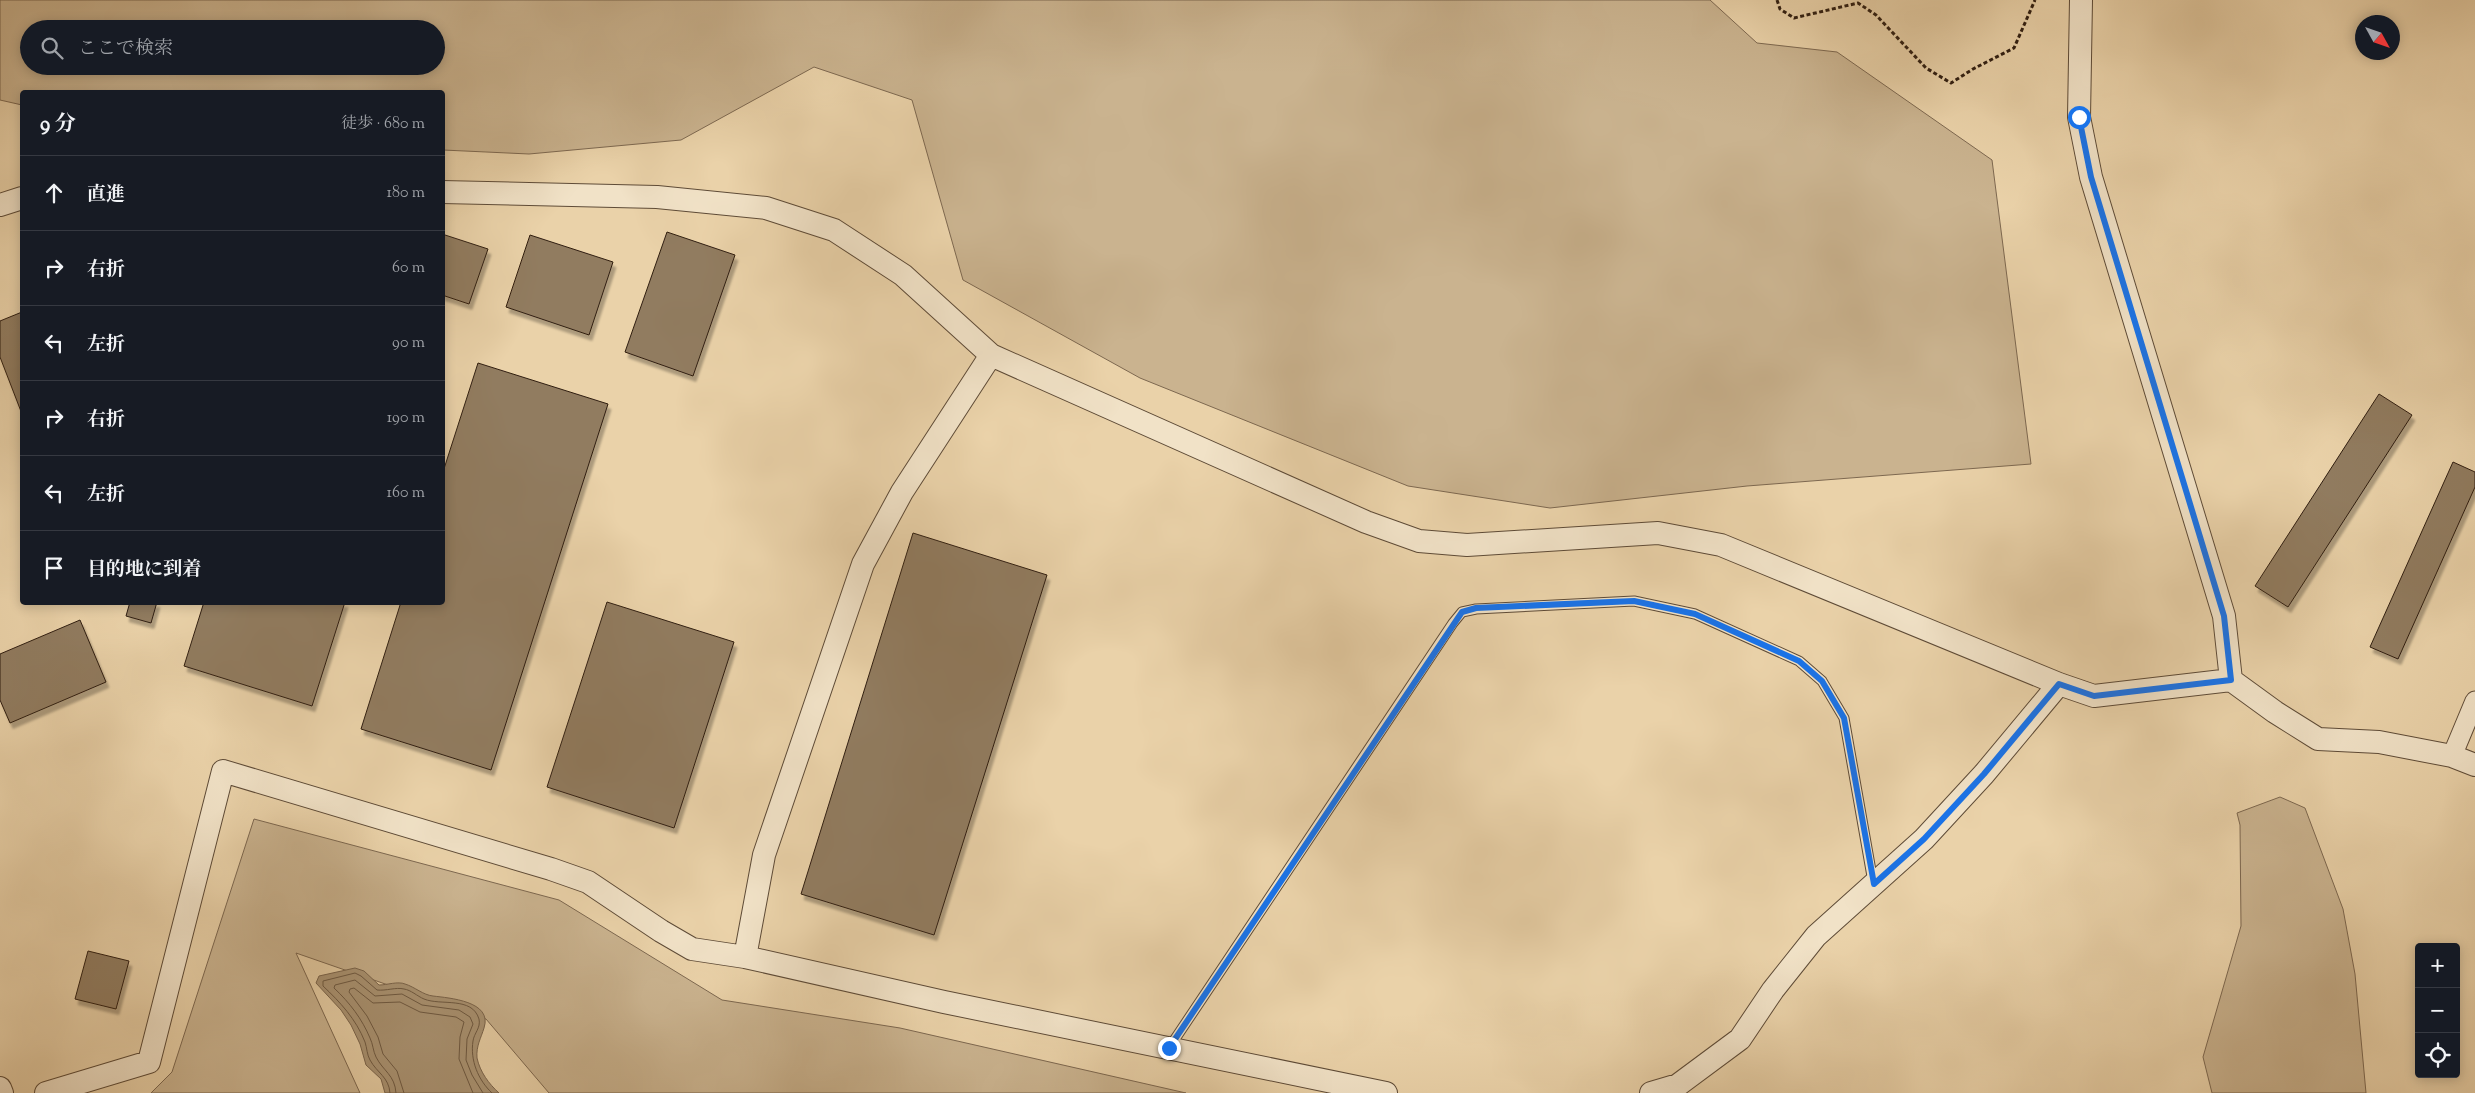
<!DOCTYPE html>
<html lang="ja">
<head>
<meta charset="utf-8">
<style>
	:root { --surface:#171b24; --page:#242831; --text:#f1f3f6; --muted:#9ea1a6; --line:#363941 }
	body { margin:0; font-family:"Sorts Mill Goudy","Noto Serif JP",serif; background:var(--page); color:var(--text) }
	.controls { position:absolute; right:15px; bottom:15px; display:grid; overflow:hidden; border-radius:5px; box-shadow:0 2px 12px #0003 }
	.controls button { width:45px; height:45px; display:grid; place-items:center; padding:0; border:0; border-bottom:1px solid var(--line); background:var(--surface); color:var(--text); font:25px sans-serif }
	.compass { position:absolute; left:2355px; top:15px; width:45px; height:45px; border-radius:50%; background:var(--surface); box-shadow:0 2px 12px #0003; rotate:130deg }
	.stop { position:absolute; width:15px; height:15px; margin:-11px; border:4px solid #1a73e8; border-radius:50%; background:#fff }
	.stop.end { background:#1a73e8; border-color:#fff; box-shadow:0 1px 5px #0008 }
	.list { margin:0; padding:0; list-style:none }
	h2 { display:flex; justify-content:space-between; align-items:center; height:65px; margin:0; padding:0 20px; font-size:21px }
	h2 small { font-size:16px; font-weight:400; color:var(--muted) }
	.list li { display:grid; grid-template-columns:32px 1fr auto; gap:15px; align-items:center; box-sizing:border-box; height:75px; padding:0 20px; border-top:1px solid var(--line) }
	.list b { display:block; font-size:19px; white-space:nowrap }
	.list em { font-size:16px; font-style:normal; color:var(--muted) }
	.icon { flex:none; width:28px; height:28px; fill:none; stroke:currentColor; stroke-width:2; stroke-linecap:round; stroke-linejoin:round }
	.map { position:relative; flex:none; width:2475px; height:1093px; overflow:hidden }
	.search { position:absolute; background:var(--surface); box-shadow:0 2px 12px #0003; left:20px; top:20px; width:425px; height:55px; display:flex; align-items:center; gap:12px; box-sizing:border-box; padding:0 18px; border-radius:28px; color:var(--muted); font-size:19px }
	.panel { position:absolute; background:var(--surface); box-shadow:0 2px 12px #0003; left:20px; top:90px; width:425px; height:515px; border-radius:5px }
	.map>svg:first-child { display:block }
</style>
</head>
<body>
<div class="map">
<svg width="2475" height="1093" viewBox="0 0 2475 1093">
	<defs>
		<filter id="shadow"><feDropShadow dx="3" dy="5.5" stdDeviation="1" flood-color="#0004"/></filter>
	</defs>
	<rect width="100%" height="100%" fill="#ead2a9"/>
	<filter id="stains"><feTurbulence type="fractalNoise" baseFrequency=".004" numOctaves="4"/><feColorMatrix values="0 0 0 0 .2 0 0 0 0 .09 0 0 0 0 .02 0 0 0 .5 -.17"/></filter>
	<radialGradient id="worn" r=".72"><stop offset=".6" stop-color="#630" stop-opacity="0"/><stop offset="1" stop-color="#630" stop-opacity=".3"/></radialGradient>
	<path fill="#cab38f" stroke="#7d6850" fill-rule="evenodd" d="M0,0H1710L1757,43L1837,52L1992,160L2031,464L1747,486L1550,508L1408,486L1140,378L963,280L912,100L814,67L681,140L529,154L443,150L442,92H22V105L0,100ZM29,29H436V66H29Z
		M2280,797L2305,808L2343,909L2355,974L2366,1093H2212L2203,1057L2241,926L2240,825L2237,813Z
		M254,819L559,900L722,1000L900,1028L1186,1093H549L486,1019L296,953L360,1093H151L172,1072Z"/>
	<path fill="#ab9575" stroke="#7a654d" d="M355,968L364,971L379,985C387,985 398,981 405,984C415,987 423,995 433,996C449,998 493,1001 484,1028C481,1038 476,1046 477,1058C480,1072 489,1084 499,1093H385L381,1079L366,1065L360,1044L351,1025L341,1010L316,983L319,976Z"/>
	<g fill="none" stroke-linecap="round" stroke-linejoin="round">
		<path stroke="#6e5a43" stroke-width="1" d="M390,1093C389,1077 377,1073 370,1060C367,1055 367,1048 365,1042C356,1019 340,1002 323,986V981L355,973L361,976L377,990C386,991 396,987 404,989C411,990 417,996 424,999C441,1006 472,996 479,1019C481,1028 474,1033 473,1041C470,1060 478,1080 492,1093
			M396,1093C395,1075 383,1071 376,1057C373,1051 373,1044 370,1038C362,1019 350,1003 334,988L335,985L355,980L375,996L402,994L422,1005L459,1010L470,1017L473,1024L467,1039L466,1060L472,1075L483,1093
			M404,1093L397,1071L383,1054L378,1037L367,1016L349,992L350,989L354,988L373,1003L400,1002L420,1012L456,1017L464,1022L460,1037L459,1059L473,1093"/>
	</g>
	<path fill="#917c60" stroke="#301e11" filter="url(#shadow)" d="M667,232L735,255L693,376L625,352Z
		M442,234L488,249L469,304L442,295Z
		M530,235L613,262L589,335L506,307Z
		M22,312V414L0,357V321Z
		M478,363L608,404L491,770L361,729L401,602H442V475Z
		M2379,394L2412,415L2288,607L2255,586Z
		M2453,462L2475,472V487L2398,659L2370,647Z
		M913,533L1047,575L934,935L801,894Z
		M130,602H157L151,623L126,616Z
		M204,602H345L312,706L184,666Z
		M607,602L734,642L674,828L547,787Z
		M80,620L106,682L10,723L0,700V654Z
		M88,951L129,961L116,1009L75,999Z"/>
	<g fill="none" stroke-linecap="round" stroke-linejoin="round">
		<g stroke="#5e4b37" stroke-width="11">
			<path id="service" d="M1169,1048L1453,623L1462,612L1476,609L1634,601L1695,614L1799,661L1822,681L1844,718L1873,882"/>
		</g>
		<g stroke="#5e4b37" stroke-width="21">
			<path id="minor" d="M2452,756L2475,701"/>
		</g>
		<g stroke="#5e4b37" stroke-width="24">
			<path id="tertiary" d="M2081,0L2079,117L2091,177L2224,616L2231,680
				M442,192L657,197L766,208L834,230L903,275L991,355L1366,522L1419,541L1467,545L1658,533L1721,545L2059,684L2094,696L2231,680L2275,712L2318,739L2379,742L2452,756L2475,765
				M0,205L22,198
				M745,957L764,855L863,564L902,492L991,355
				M0,1088L2,1093
				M46,1093L149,1062L223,771L551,869L588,882L661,931L692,949L745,957L944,1002L1386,1093
				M1651,1093L1678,1085L1740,1039L1773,990L1816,936L1924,839L1984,774L2059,684"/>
		</g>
		<path stroke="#301e11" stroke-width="3" stroke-dasharray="4 2.5" stroke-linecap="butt" d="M1777,0L1780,9L1794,18L1858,3L1876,15L1926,68L1951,83L1973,69L2014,48L2035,0"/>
		<use href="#service" stroke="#f1e2c7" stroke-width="9"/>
		<use href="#minor" stroke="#f1e2c7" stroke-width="19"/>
		<use href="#tertiary" stroke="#f1e2c7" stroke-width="22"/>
	</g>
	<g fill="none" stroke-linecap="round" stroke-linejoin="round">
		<path stroke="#1a73e8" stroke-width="6" d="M1169,1048L1462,612L1476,608L1634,601L1695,614L1799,661L1822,681L1844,718L1874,884L1924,839L1984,774L2059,684L2094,696L2231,680L2224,616L2091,177L2079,117"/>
	</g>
	<rect width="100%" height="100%" filter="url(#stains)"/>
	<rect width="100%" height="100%" fill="url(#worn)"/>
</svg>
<div class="controls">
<button>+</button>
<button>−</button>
<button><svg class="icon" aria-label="locate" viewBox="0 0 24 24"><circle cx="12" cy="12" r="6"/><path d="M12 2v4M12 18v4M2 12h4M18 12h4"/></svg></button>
</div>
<svg class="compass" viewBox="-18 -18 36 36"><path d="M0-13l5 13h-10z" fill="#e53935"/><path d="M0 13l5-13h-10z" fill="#9ea1a6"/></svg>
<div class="stop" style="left:2079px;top:117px"></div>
<div class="stop end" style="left:1169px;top:1048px"></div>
<div class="search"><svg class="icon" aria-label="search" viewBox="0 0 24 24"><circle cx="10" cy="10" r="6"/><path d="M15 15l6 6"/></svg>ここで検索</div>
<section class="panel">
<h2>9 分<small>徒歩 · 680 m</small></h2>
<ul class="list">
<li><svg class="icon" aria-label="ahead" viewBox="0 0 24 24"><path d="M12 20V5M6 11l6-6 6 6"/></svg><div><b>直進</b></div><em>180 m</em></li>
<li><svg class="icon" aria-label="right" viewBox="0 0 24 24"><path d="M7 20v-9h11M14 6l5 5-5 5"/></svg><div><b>右折</b></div><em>60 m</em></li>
<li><svg class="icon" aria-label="left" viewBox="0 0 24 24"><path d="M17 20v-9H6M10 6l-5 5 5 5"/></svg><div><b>左折</b></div><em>90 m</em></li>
<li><svg class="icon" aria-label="right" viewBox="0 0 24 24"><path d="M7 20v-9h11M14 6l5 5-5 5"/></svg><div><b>右折</b></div><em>190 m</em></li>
<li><svg class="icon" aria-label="left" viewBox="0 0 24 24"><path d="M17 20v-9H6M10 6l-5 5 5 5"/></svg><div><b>左折</b></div><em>160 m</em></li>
<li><svg class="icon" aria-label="arrive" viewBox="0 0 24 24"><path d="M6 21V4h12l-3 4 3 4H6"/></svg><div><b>目的地に到着</b></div></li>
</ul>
</section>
</div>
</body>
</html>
